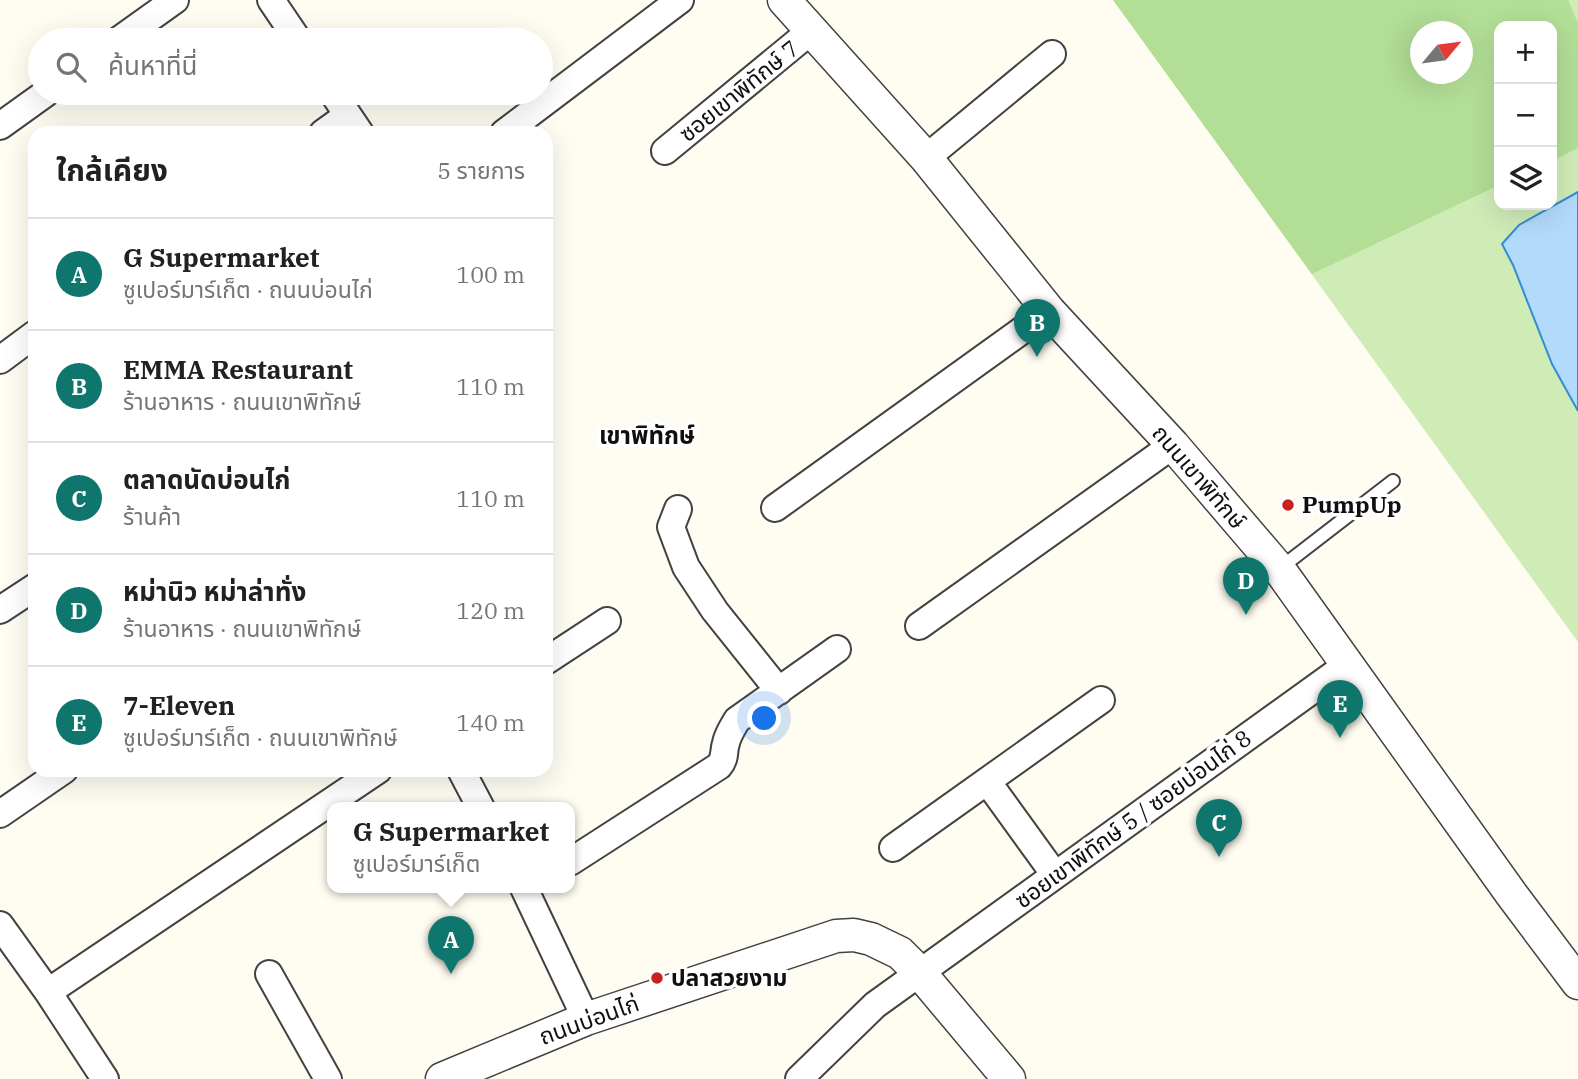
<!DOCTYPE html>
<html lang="th">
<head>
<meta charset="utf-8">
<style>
	:root { --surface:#fff; --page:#f6f6f6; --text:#202124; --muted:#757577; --line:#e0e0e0; --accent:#0f766e }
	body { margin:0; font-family:"IBM Plex Serif","Noto Sans Thai",serif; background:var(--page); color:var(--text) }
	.controls { position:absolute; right:21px; top:21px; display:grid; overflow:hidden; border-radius:14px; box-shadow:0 7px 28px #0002 }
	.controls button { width:63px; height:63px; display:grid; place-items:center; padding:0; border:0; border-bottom:2px solid var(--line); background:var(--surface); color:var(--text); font:35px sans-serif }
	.compass { position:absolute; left:1410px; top:21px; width:63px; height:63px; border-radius:50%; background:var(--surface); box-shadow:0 7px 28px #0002; rotate:61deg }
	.you { position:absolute; left:765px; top:719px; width:24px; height:24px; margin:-18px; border:5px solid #fff; border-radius:50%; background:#1a73e8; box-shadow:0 0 0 10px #1a73e833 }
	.badge { display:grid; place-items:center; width:46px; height:46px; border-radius:50%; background:var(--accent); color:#fff; font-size:23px; font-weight:700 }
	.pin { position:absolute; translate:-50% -58px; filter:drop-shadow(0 2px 4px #0008) }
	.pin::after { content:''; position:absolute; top:37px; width:24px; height:21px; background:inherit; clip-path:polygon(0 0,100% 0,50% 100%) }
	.popup { position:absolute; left:327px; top:802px; width:248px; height:91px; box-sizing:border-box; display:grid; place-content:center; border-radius:14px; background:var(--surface); filter:drop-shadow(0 2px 5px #0005); font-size:23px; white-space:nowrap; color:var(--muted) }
	.popup b { font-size:26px; color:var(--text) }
	.popup::after { content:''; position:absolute; left:50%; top:100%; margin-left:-14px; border:14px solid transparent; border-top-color:var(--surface) }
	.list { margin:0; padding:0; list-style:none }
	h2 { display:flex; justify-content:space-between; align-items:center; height:91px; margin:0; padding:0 28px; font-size:30px }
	h2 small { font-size:23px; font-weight:400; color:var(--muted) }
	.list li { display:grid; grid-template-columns:46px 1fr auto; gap:21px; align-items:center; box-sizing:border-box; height:112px; padding:0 28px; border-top:2px solid var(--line) }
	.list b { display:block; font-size:26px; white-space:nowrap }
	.list p { margin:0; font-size:23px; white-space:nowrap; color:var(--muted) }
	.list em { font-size:23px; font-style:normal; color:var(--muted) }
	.icon { flex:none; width:38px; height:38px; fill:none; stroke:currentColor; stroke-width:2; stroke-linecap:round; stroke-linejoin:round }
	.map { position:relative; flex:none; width:1578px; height:1079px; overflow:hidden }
	.search { position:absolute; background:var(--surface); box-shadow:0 7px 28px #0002; left:28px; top:28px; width:525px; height:77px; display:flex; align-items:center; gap:18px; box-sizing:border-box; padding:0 24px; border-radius:38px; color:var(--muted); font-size:26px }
	.panel { position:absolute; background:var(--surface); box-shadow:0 7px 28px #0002; left:28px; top:126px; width:525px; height:651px; border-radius:21px }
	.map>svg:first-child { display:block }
</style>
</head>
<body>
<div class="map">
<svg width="1578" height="1079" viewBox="0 0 1578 1079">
	<rect width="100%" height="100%" fill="#fffdf1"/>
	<path fill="#cfecb7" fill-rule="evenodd" d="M1113,0H1578V642ZM1499,26H1552V205H1499ZM1420,32H1462V74H1420Z"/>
	<path fill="#b2de96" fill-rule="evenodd" d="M1113,0H1568L1578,23V148L1552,161V26H1499V185L1312,274ZM1420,32H1462V74H1420Z"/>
	<path fill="#b2dafa" stroke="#358bd5" stroke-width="2" d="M1578,192V411L1552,364L1513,265L1502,244L1519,225Z"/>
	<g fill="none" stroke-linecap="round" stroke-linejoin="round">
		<g stroke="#424242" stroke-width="16">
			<path id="service" d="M1279,569L1393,481"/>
		</g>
		<g stroke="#424242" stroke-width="30">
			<path id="minor" d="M271,0L298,40
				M119,40L175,0
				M333,93L360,133
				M0,126L46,93
				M323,133L348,115
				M504,133L680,0
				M665,151L812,30
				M926,158L1052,54
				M0,360L35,334
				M775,508L1049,311
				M678,509L671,527L686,567L715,611L779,691
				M0,610L35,587
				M919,626L1173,445
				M546,661L607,621
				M461,770L481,808
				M987,781L1055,875
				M0,814L64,770
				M893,848L1101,700
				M570,862L719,766C726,758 723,752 726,743C728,734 733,727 737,720L837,649
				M524,888L586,1019
				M0,925L48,992L105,1079
				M269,974L328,1079
				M48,992L378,770
				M799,1079L875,1005L1347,665"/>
		</g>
		<g stroke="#424242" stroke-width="35">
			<path id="tertiary" d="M784,0L926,158L1049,311L1173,445L1279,569L1512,895L1578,983
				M442,1079L586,1019L836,936L854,935L871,939L900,953L920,973L1009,1079"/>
		</g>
		<use href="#service" stroke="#fff" stroke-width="12"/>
		<use href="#minor" stroke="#fff" stroke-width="26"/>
		<use href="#tertiary" stroke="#fff" stroke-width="32"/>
	</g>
	<g fill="#c8211e" stroke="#fff" stroke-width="2.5">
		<circle cx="1288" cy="505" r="7"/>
		<circle cx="657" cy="978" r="7"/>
	</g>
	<g text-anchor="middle" stroke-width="7" stroke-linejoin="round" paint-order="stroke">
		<g font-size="23" fill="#0f0f0f" stroke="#fff">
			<text transform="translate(739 91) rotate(-39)" y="8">ซอยเขาพิทักษ์ 7</text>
			<text transform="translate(1199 477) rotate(49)" y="8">ถนนเขาพิทักษ์</text>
			<text transform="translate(1133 819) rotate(-36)" y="8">ซอยเขาพิทักษ์ 5 / ซอยบ่อนไก่ 8</text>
			<text transform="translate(589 1020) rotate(-20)" y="8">ถนนบ่อนไก่</text>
		</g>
		<g font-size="23" font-weight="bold" fill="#0f0f0f" stroke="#fff" text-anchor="start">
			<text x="1302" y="513">PumpUp</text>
			<text x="671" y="986">ปลาสวยงาม</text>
		</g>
		<g font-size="24" font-weight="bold" fill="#0f0f0f" stroke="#fff">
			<text x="647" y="444">เขาพิทักษ์</text>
		</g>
	</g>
</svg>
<div class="controls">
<button>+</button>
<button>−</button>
<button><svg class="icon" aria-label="layers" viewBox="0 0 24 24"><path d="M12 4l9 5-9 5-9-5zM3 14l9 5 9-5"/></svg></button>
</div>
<svg class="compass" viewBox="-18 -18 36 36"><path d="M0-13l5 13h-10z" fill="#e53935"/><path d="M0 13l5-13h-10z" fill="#757577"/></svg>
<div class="you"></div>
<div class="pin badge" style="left:451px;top:974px">A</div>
<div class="popup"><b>G Supermarket</b>ซูเปอร์มาร์เก็ต</div>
<div class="pin badge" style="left:1037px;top:357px">B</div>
<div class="pin badge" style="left:1219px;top:857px">C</div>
<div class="pin badge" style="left:1246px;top:615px">D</div>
<div class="pin badge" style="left:1340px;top:738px">E</div>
<div class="search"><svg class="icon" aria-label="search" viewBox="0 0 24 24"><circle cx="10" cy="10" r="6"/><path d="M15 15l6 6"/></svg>ค้นหาที่นี่</div>
<section class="panel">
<h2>ใกล้เคียง<small>5 รายการ</small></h2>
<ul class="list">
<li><span class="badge">A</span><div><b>G Supermarket</b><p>ซูเปอร์มาร์เก็ต · ถนนบ่อนไก่</p></div><em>100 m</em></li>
<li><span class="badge">B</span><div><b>EMMA Restaurant</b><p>ร้านอาหาร · ถนนเขาพิทักษ์</p></div><em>110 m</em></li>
<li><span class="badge">C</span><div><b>ตลาดนัดบ่อนไก่</b><p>ร้านค้า</p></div><em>110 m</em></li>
<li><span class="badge">D</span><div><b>หม่านิว หม่าล่าทั่ง</b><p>ร้านอาหาร · ถนนเขาพิทักษ์</p></div><em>120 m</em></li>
<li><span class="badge">E</span><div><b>7-Eleven</b><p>ซูเปอร์มาร์เก็ต · ถนนเขาพิทักษ์</p></div><em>140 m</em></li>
</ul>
</section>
</div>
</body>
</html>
